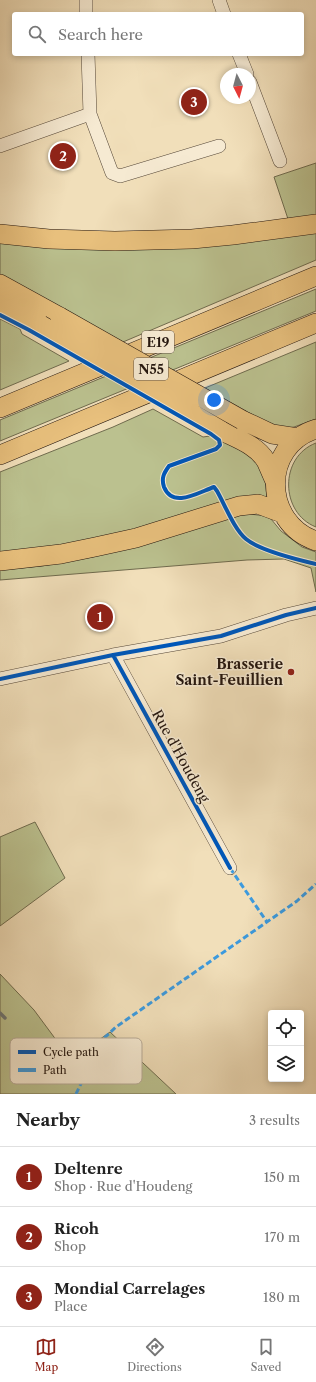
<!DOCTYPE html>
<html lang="en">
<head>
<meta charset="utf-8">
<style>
	:root { --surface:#fff; --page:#f2f2f2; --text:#222; --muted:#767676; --line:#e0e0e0; --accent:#8f2418 }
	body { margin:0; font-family:"Libre Caslon Text",serif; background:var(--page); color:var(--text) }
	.controls { position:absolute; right:12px; bottom:12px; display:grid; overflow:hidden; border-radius:4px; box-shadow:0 2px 6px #0003 }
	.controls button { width:36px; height:36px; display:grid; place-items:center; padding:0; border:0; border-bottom:1px solid var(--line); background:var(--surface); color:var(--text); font:20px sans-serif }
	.compass { position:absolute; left:220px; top:68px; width:36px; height:36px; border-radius:50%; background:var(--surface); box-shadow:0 2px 6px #0003; rotate:174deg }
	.you { position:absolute; left:214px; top:400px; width:14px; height:14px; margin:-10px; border:3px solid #fff; border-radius:50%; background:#1a73e8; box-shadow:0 0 0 6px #1a73e833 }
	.badge { display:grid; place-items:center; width:26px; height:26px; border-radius:50%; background:var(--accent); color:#fff; font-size:13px; font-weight:700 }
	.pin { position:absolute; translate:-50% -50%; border:2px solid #fff; box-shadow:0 1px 4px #0006 }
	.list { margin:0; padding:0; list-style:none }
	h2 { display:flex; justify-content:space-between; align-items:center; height:52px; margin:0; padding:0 16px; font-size:17px }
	h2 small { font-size:13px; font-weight:400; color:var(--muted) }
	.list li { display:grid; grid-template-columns:26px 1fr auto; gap:12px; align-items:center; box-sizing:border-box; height:60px; padding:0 16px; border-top:1px solid var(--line) }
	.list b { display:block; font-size:15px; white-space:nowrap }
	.list p { margin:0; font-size:13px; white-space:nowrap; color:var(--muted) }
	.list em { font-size:13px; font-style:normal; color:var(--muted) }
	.icon { flex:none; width:22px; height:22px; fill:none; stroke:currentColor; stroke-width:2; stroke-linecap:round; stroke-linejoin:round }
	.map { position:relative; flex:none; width:316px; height:1094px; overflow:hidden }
	.search { position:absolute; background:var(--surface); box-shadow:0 2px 6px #0003; left:12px; right:12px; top:12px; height:44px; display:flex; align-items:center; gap:10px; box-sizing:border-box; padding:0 14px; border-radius:4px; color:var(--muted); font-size:15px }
	.sheet { height:232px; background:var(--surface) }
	nav { display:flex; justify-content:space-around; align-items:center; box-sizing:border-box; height:56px; border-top:1px solid var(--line); background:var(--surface); font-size:11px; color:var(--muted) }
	nav a { display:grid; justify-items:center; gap:2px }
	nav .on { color:var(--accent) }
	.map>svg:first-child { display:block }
</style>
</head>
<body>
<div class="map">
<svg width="316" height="1094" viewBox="0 0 316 1094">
	<rect width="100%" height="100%" fill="#f1dfba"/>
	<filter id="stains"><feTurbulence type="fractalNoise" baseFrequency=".005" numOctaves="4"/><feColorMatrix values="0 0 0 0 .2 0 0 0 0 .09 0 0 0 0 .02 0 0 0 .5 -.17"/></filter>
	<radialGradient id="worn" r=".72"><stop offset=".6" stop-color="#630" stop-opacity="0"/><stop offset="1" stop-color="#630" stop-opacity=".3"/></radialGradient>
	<path fill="#bbc18f" stroke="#6f6b4e" d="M316,163V215L288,219L274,177Z
		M316,231V260L123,342L0,275V242Z
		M316,289V311L0,441V420Z
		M0,319L20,329L22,334L69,361L0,390Z
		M316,342V419L294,427L282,429L253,415L205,388Z
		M153,409L203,437L217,435L256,460L265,478L267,499L117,535L50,549L0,554V472L113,427Z
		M316,443V527C280,513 279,457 316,443Z
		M250,514L265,516L271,519L281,531L302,547L316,552V592L311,568L284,559L247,560L0,580V570L42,566L92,557L241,515Z
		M35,822L65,878L0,926V837Z
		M0,974L34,1010L71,1060L110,1032L176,1094H0Z"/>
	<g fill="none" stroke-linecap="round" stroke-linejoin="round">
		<path stroke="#6f7776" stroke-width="3.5" d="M0,1013L5,1018"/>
		<g stroke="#564839" stroke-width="14">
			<path id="minor" d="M86,0V14
				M219,0L224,14
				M239,54L247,74
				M250,82L280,161
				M90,114L112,173L120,176L219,146
				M0,146L90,114L88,54
				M113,655L230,868
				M0,679L113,655L221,636L286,615L316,608"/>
		</g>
		<g stroke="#23150e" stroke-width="20">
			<path id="highway" d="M0,234L49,239L115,241L192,239L233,235L316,224
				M0,284L60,317
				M0,304L41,325
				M0,408L316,276
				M242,420L272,434L298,438
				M316,429C261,446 263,523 316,541
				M220,430C235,438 257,445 266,461C269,467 272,475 275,481
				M0,455L316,323
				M0,561L61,554L95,547L136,538L239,506L258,504L282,513"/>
		</g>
		<use href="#minor" stroke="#f6ead2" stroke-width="13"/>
		<use href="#highway" stroke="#e8c07d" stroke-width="19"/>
		<g stroke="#23150e" stroke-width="20" stroke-linecap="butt">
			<path id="highway-bridge" d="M60,317L242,420
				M41,325L220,430"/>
		</g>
		<use href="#highway-bridge" stroke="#e8c07d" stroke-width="19"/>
		<path stroke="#3c9ade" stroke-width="3" stroke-dasharray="6 3" stroke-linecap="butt" d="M230,868L267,922
			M76,1094L102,1040L116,1027L297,901L316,884"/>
		<g stroke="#f6ead2" stroke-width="6">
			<path id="cycleway" d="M0,315L29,330L211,434L219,440L220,445L216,449L169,466C164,473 161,478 164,487C173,509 199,492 214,487L217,491C225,505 234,529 246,539C259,550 299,560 316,564
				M113,655L230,868
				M0,679L113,655L221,636L286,615L316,608"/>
		</g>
		<use href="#cycleway" stroke="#0057b8" stroke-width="4"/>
	</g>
	<circle fill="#8f2418" stroke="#f6ead2" stroke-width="1.5" cx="291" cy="672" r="4"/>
	<g text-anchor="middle" stroke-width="3" stroke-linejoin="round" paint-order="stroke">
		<g fill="#f6ead2" stroke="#625549" stroke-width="1">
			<rect x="142" y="331" width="32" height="22" rx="3"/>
			<rect x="134" y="358" width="34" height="22" rx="3"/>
		</g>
		<g font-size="13" font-weight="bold" fill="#23150e">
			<text x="158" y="347">E19</text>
			<text x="151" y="374">N55</text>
		</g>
		<g font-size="14" font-weight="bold" fill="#23150e" stroke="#f6ead2" text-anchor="end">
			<text x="283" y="669">Brasserie<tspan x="283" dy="16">Saint-Feuillien</tspan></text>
		</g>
		<g font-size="14" fill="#23150e" stroke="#f6ead2">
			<text transform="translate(181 756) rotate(61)" y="5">Rue d'Houdeng</text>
		</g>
	</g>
	<rect x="10" y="1038" width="132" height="46" rx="6" fill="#f6ead2" stroke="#b7aa97" stroke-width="1"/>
	<rect x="18" y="1050" width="18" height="4" fill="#0057b8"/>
	<rect x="18" y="1068" width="18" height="4" fill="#3c9ade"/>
	<g font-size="11" fill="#23150e">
		<text x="43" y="1056">Cycle path</text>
		<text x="43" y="1074">Path</text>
	</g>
	<rect width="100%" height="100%" filter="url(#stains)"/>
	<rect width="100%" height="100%" fill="url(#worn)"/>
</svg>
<div class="controls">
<button><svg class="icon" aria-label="locate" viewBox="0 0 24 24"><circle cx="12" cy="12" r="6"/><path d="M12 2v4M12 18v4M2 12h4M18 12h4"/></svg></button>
<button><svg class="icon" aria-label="layers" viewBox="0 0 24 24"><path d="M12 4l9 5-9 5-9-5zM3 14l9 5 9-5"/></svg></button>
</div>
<svg class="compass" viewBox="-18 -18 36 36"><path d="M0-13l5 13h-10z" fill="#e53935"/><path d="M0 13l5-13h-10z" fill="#767676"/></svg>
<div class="you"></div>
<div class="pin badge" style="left:100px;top:617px">1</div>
<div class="pin badge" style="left:63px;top:156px">2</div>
<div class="pin badge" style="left:194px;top:102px">3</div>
<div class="search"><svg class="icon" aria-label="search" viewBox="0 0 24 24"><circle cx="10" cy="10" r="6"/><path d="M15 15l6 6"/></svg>Search here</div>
</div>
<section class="sheet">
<h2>Nearby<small>3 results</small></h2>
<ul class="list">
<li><span class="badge">1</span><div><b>Deltenre</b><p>Shop · Rue d'Houdeng</p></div><em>150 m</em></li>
<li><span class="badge">2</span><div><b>Ricoh</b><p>Shop</p></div><em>170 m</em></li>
<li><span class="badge">3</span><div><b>Mondial Carrelages</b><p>Place</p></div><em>180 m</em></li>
</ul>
</section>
<nav>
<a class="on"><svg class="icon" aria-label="map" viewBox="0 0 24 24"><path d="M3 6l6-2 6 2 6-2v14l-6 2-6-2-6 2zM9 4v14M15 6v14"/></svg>Map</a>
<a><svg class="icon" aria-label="directions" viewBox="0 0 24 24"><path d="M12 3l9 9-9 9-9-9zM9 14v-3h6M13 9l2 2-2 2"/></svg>Directions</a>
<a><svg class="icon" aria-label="saved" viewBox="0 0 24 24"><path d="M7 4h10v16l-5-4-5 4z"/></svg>Saved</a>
</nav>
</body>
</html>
